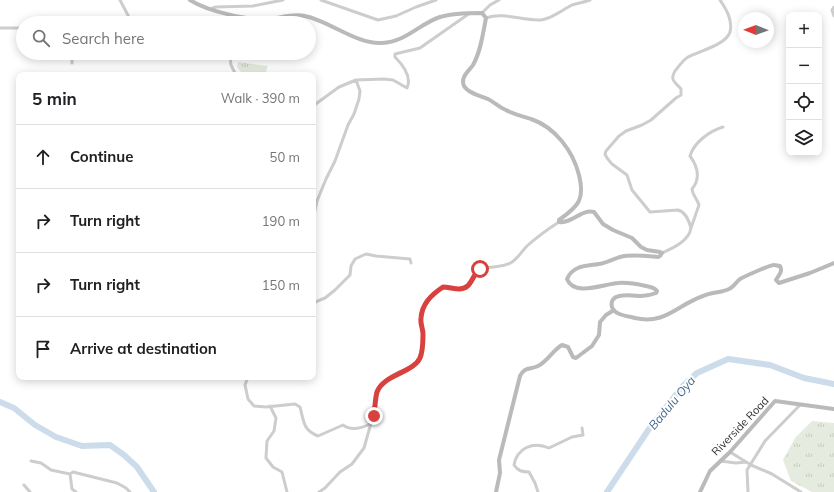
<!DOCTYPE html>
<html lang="en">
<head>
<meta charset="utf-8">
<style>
	:root { --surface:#fff; --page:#f2f2f2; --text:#202124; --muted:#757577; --line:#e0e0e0 }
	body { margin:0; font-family:Mulish,sans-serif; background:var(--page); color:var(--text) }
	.controls { position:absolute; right:12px; top:12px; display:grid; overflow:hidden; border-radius:8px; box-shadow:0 2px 10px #0003 }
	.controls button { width:36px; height:36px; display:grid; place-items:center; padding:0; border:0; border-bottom:1px solid var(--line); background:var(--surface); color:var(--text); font:20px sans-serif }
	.compass { position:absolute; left:738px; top:12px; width:36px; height:36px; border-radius:50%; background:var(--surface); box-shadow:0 2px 10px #0003; rotate:271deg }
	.stop { position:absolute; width:12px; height:12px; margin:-9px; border:3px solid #d9413f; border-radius:50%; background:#fff }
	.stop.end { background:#d9413f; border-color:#fff; box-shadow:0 1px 4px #0008 }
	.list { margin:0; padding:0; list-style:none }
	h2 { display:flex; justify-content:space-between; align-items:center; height:52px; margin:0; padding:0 16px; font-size:17px }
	h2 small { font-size:13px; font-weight:400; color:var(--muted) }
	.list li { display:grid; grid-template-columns:26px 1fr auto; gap:12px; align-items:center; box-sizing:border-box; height:64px; padding:0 16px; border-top:1px solid var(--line) }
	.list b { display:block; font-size:15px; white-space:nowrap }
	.list em { font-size:13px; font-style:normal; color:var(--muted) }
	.icon { flex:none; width:22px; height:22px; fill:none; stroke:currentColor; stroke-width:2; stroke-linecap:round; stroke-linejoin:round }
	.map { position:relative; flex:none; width:834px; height:492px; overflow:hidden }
	.search { position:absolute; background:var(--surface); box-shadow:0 2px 10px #0003; left:16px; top:16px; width:300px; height:44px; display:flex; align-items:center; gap:10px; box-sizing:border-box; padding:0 14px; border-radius:22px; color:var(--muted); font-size:15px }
	.panel { position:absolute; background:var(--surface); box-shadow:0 2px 10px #0003; left:16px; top:72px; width:300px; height:308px; border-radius:8px }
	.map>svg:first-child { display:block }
</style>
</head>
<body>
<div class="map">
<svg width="834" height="492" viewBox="0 0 834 492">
	<defs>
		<pattern id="park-tufts" width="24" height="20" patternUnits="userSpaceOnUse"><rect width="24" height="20" fill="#e5ecdf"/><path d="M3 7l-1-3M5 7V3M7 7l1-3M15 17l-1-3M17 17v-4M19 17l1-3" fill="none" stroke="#c5cbc0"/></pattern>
	</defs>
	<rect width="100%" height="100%" fill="#fff"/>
	<path fill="url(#park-tufts)" d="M238,62L267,66L266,75H243L237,67Z
		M812,421L834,423V492H812L791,481L783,460L795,438Z"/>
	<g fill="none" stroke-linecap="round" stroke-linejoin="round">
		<path stroke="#ccdcea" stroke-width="6" d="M0,402L14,408L35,425L56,437L82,446L110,445L124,455L137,467L154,492
			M607,492L649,429L682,387L697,373L728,359L770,365L804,378L834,384"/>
		<path stroke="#cdcdcd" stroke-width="3" d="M120,0L132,23
			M321,0L378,20L396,16L416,7L436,0
			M834,7L832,10L834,16
			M210,9L216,7L253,6L283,0
			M482,13L490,5L499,0
			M486,18C503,12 520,20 538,20C550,20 562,10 572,5C578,3 585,2 590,0
			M0,28H23
			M222,53L230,57L231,65L236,75
			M72,63C72,58 72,55 78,53
			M313,106L339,87L356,80L384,79L393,80L407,88C412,77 403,65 395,57V54L420,48L470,13
			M691,228L699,205C697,198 693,197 692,189C701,178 698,167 690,156C694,142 710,131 723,127
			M313,234L314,215L317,201L326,179L335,161L348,125L354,114L359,99L360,91L356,80
			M662,253C673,248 689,241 691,228C689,221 686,212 678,210L650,212L632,190L627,175L612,164L607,158L605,154L606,151L619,136L626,131L642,125L651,120L676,98L681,95V89C679,86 674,83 673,79C672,76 674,73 675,71C679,66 683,60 688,57C699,51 726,45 730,32C733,20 726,9 720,0
			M313,303L325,298L335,290L350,275L351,266L355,259L366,254L376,256L410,259L411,263
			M248,377L245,385L248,399L254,406L266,407L295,404L300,407C304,422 303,430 318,436L343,425C351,431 362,428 370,424
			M270,406L276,418L274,431L267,441L266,458L273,467L282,472L287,492
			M730,452L751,465L772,474L801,492
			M31,461L41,463L51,470L70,474
			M720,461L736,463L746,462
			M24,485L30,492
			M76,492L72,489L70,474L73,472L117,483L126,488L130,492
			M319,492L325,488L340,472L352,464L364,448L373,416L377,391L383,384L399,372L416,364L422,350L423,334L421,318L426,301L434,293L443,287C449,287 455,290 461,289C473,288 470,275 479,270C488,265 502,269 512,262C518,258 522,251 527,246C537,237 548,229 559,222
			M538,492L535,483L529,472C522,472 518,471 514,465C517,448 533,441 549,448L572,437L583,435L582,428
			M748,492L747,470L765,441L800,405"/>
		<path stroke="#bababa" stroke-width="4" d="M190,0C207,11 249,21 269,19C281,18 293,13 305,16C329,21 358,45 382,43C406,42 419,24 440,17C453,13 469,13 482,13L486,18C483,33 481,51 473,65C469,71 460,77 464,86C468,93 480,96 488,99C494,102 499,107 506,110C514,115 523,116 531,119C555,127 573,151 579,175C585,199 579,206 559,220V222C572,224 581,209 594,212L603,224L613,230L632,238L641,247L647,250L660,252L662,253L660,256L658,257C646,256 632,254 620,257C613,259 607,263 599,264C587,266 573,265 567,279C574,297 604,284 618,283C627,282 637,284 646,286C650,287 654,287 657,291L656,293C651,295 646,296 641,296C634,296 608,291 612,307C614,315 628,316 635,318C665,325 677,305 703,296C711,292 721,293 729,289C734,287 736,282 740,279C743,277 770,265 774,265C776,265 778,266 780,266C783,271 779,275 776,280L779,283L810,273L834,263
			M496,492L500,473L499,460L520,376C525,366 530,370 538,366C548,361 553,350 562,345L568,347L573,357L576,358L592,346L599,335L600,322L606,315L614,310
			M700,492L710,471L730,452L775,401L834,409"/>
	</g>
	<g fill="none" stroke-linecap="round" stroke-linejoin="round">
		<path stroke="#d9413f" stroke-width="5" d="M374,416C375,408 375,399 377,392C384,374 413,373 420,358C423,351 423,341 423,334C423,329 420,323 421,318C422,304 431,295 443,287C448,287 454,289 459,289C472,289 471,276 480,269"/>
	</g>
	<g text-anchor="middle" stroke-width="4" stroke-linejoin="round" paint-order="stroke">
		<g font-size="11" fill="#303030" stroke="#fff">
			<text transform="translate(740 426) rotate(-46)" y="4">Riverside Road</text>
		</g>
		<g font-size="12" font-style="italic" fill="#43698c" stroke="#fff">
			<text transform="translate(672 403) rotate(-50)" y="4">Badulu Oya</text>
		</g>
	</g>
</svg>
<div class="controls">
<button>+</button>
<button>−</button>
<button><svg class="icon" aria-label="locate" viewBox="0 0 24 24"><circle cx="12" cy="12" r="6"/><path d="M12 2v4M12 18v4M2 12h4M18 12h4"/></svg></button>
<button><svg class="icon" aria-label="layers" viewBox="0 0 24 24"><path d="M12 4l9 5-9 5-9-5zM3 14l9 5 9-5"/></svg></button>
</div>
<svg class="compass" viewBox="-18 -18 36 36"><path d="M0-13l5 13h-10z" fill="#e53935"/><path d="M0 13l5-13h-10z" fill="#757577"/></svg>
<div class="stop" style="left:480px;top:269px"></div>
<div class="stop end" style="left:374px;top:416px"></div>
<div class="search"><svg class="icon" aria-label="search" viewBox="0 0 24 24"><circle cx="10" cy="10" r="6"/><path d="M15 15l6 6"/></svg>Search here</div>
<section class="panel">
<h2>5 min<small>Walk · 390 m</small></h2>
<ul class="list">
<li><svg class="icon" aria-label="ahead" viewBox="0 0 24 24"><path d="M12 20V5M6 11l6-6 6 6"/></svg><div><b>Continue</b></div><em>50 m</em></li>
<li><svg class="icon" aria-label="right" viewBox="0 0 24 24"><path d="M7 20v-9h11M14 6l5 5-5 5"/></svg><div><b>Turn right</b></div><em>190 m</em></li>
<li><svg class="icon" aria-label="right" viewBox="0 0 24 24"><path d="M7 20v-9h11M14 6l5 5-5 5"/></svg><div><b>Turn right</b></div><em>150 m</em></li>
<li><svg class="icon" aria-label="arrive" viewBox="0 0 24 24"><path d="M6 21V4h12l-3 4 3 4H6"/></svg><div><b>Arrive at destination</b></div></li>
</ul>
</section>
</div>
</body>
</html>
